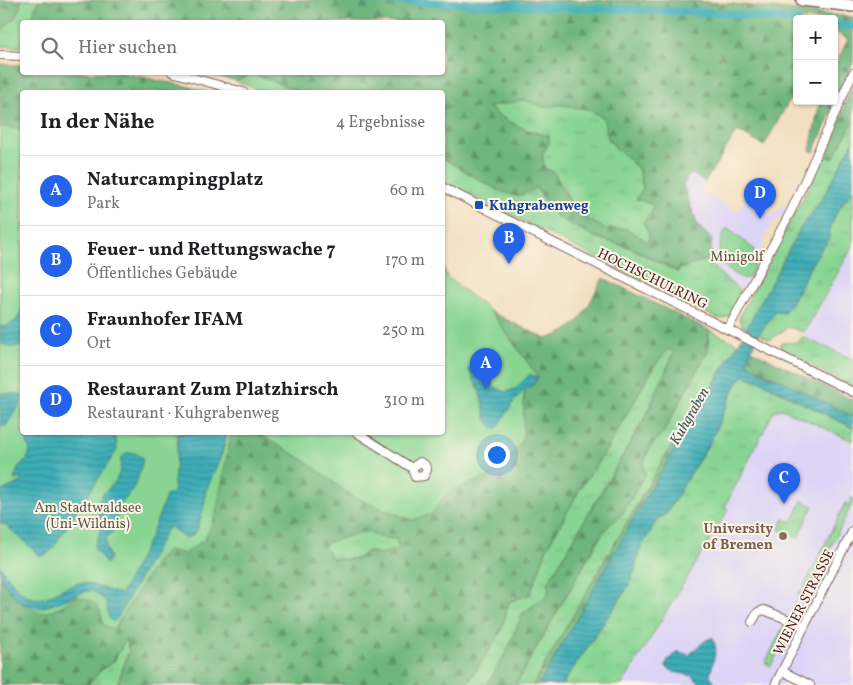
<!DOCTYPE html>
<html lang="de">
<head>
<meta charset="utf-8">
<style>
	:root { --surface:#fff; --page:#f6f6f6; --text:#202124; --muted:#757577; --line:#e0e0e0; --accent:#2563eb }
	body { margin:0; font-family:Vollkorn,serif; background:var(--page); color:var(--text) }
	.controls { position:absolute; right:15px; top:15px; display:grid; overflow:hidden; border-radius:5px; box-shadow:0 1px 4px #0004 }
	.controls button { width:45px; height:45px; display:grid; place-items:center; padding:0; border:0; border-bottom:1px solid var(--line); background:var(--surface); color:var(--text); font:25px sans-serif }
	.you { position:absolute; left:496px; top:454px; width:18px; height:18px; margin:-12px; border:4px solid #fff; border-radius:50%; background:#1a73e8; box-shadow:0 0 0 8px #1a73e833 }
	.badge { display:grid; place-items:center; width:32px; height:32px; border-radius:50%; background:var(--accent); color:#fff; font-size:16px; font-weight:700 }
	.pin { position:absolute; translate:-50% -41px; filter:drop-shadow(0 1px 2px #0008) }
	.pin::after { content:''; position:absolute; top:26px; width:18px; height:15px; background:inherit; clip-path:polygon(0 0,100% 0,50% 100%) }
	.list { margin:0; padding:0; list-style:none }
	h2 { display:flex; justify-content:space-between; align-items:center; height:65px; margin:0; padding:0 20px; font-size:21px }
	h2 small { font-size:16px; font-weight:400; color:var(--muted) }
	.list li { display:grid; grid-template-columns:32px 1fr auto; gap:15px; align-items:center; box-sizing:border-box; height:70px; padding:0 20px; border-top:1px solid var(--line) }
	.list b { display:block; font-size:19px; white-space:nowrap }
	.list p { margin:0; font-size:16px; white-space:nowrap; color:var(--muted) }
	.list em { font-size:16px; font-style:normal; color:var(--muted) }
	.icon { flex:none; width:28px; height:28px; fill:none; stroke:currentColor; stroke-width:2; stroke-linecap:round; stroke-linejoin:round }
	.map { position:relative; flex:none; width:853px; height:685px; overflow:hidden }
	.search { position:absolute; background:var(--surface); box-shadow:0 1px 4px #0004; left:20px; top:20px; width:425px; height:55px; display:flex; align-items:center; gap:12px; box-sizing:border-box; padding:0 18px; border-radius:5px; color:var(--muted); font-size:19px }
	.panel { position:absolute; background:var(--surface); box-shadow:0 1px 4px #0004; left:20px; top:90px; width:425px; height:345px; border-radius:5px }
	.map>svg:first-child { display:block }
</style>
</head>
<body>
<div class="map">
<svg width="853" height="685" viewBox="0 0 853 685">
	<defs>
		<pattern id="grass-tufts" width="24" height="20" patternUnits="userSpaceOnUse" patternTransform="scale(1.25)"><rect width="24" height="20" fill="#88d593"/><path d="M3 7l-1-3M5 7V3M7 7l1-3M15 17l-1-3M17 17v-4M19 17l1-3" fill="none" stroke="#77b67f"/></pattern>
		<pattern id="forest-firs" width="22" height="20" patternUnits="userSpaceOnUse" patternTransform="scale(1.25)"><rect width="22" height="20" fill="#6eb67d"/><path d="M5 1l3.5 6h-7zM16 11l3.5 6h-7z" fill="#5c9367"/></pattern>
		<pattern id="water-rules" width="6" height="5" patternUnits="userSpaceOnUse" patternTransform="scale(1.25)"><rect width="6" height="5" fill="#3daeb7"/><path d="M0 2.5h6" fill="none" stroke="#358d95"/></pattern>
	</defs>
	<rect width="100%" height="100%" fill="#fcf5e5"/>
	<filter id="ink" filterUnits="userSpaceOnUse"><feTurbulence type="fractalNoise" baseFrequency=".02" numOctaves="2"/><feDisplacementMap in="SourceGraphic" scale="10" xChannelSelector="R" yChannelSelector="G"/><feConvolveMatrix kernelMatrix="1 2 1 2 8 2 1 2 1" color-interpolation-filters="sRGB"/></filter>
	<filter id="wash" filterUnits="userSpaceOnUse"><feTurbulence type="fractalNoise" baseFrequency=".0096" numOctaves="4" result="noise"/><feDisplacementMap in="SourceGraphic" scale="20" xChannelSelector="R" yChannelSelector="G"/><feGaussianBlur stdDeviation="1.12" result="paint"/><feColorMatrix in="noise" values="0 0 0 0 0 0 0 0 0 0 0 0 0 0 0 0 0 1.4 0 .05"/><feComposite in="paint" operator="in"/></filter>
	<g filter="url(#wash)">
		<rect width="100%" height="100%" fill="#f2dec0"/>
		<path fill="#ddd5f6" d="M691,173L705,182L701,190L737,212L745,199L772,214L786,206L789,210L774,221L765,236L757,266L743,291L722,278L714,268L710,258L712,239L697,225L685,195L683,185Z
			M853,246V362L802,337Z
			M782,409L853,441V685H622L695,562L697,563L770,416L774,411Z"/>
		<path fill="url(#grass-tufts)" stroke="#697a5f" d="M21,0H39L30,22H22V47L0,46V33L18,14Z
			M253,73L298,91L299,92H265L236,81Z
			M524,100L544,107L563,105L588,109L603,117L609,141L638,168L643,188L653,205L648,243L626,229H606L590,221L571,205L564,187L544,168L542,154L549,143C530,129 504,123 488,106Z
			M853,121V142L819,204L801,227L747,328L742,325L739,319L743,310L814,177L823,155L833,159Z
			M442,158L480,178L499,191L536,188L556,216L595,237L631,248L677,272L679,269L710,258C717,278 738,284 741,294L729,316L722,319L717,318L443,181Z
			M853,193V246L804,332L788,327L770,340L759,334L775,312L784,313C802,290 809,260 829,240C828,224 841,202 853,193Z
			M709,330L738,344L679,442L673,444L667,453L533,685H515L604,530L623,513L645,474L643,464L649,449L664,431L708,350Z
			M802,337L853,359V387L781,351V343L798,342Z
			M667,348L674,352L647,414L549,581L548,595L523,613L506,653L487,685H466L501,632L509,602L530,594L547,548L581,487L607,449L653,368Z
			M744,376L771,385L772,388L853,428V441L782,409L774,411L725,506L728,510L622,685H562L628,587C638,563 641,529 666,514L711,440L738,381Z
			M853,497V502L805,599L798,595L800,591H802L845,503L848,504Z
			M802,501L813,506L798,538L779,529L784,519L792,522Z
			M368,530L378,537L396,539L400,549L381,554L368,551L357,559H332L324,547L328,542Z
			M785,624L791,627L771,666L765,663Z
			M126,638L129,651L117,685H88L100,671L114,661Z"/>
		<path fill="url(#forest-firs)" stroke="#5c6a54" fill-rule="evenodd" d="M0,0H21L18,14L0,33Z
			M39,0H677L733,4L853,17V62L814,152L810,150L820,101H834V68L848,39L834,31V19H797V86L764,146L737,131L705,182L691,173L683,185L697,225L712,239L710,258L679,269L678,272L631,248L595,237L556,216L536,188C530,190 523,196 517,196C503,196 458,167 443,158L442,92H299L253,73L236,81L205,73L442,72V22H30ZM524,100L544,107L563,105L587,109L603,117L609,141L638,168L643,188L636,199L653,205L651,213L643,222L649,235L648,242L626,229H606L590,221L571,205L554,172L544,168L542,154L549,143V136C530,133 501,120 488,107Z
			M0,64L22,65V72L121,73L186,86L207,92H22V311L0,327Z
			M853,85V121L833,159L823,155Z
			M603,278L709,330L708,350L664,431L649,449L643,464L645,474L623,513L604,530L515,685H487L506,653L523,613L548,595L549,581L647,414L674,352L668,349L653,368L607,449L581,487L547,548L530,594L509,602L501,632L466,685H117L129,651L126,639L114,661L100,671L88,685H0V579L17,600L227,433H257L304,460L355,498L412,520L432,514L447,492L486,478L523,439L524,393L533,385L538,377L491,312L546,339C583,329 586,308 603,278ZM368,530L378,537L396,539L400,548L381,554L368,551L357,559H333L324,547L328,542Z
			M751,350L853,400V417L748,364L747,360Z
			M679,442L553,662L539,685H533L667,453L673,444Z"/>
		<path fill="#88d593" stroke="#697a5f" d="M0,126L22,130V432L231,433L216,514L205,539L184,554L169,550L157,560L114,629L103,625C100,604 96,601 76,596C68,601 57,610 48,612C27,616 11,592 0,579Z
			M727,228L754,249V268L748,278C742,279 738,277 733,273C714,261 717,246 727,228Z
			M443,265L447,277L491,312L538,377L533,385L524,393L523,439L506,465L486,478L448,492L432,514L412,520L355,498L304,460L257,433L442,432Z"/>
		<path fill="url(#water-rules)" stroke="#446671" d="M853,142V193C841,202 828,224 829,240C809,260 802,290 784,313L775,312L759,334L747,360L748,364L773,378H777L853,417V428L760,381L744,376L738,381L711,440L666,514L657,519L642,547L636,558L635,570L628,587L562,685H539L648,493L738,344L801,227L819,204Z
			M22,307V346L10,347L0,343V327C11,326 22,318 22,307Z
			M474,365L483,367L495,387L505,392L515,389L530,374L537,377L533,385C516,392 508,413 497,428L492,427L486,418L479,389L468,369Z
			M0,393L22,394V401L6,426L0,425Z
			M23,432L112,433L116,438L117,450L51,551L41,557L6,525L0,523V492L23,481L21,478L14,480L19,466L27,460L30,450Z
			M174,433H227L222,454L205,493V503L197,531L190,537L184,538L171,527H168L118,617L113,622L109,618L106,601L92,590C62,596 38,624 11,593C3,583 0,579 0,566C14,583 26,608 51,595C60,590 70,585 80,583C93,582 108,592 121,594L150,538L167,494L173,493L178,437Z
			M126,453H135L143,458C139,478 134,493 118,506L116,529L106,538V548L110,558L106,564L94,547C96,540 102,531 101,524C101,518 97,511 98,505C102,485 121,491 121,458Z
			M713,637L716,649L710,676L714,680L713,685C704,685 698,685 693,676L674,672L666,667L667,661L677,651L689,655L706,640Z"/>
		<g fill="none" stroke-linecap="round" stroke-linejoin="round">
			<path stroke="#3daeb7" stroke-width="8" d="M368,0L723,13L797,21
				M834,25L853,26"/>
		</g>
	</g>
	<g filter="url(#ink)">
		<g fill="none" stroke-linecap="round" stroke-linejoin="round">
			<path stroke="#d0b8a2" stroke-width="8" stroke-dasharray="8 4" stroke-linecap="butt" d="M442,199L443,197"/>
			<g stroke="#85625f" stroke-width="10">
				<path id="minor" d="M0,55L22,56
					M172,72L243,92
					M442,187L853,392
					M728,329L791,211L853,73
					M356,432L412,468L415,477L424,476L427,470L425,465L420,462L412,468
					M752,622L758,612L764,610L804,626
					M782,671L810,685
					M775,685L853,530"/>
			</g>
			<g stroke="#85625f" stroke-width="14">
				<path id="highway" d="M802,0L853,6"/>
			</g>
			<use href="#minor" stroke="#fff" stroke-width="8"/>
			<use href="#highway" stroke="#fff" stroke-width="11"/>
		</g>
	</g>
	<rect fill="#1a4fb4" stroke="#fcf5e5" stroke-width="2" x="474" y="200" width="10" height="10" rx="2.5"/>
	<circle fill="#8d6e63" stroke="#fcf5e5" stroke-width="2" cx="783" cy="536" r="5"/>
	<g text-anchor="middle" stroke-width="4" stroke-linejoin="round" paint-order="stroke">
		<g font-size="14" font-weight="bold" fill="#164399" stroke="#fcf5e5" text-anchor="start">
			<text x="489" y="210">Kuhgrabenweg</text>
		</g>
		<g font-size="14" fill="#5d564a" stroke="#fcf5e5">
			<text x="737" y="261">Minigolf</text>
			<text x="88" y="512">Am Stadtwaldsee<tspan x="88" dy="16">(Uni-Wildnis)</tspan></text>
		</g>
		<g font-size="14" fill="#4a1f2b" stroke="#fcf5e5">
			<text transform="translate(653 278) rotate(26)" y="5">HOCHSCHULRING</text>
			<text transform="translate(803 602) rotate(-63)" y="5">WIENER STRASSE</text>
		</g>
		<g font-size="14" font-weight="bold" fill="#785e54" stroke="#fcf5e5" text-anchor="end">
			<text x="773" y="533">University<tspan x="773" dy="16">of Bremen</tspan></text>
		</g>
		<g font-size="15" font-style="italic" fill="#455863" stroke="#fcf5e5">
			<text transform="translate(689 416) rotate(-60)" y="5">Kuhgraben</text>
		</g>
	</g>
</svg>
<div class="controls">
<button>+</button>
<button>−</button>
</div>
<div class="you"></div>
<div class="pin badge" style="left:486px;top:389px">A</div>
<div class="pin badge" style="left:509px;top:264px">B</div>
<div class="pin badge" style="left:784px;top:504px">C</div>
<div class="pin badge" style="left:760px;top:219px">D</div>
<div class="search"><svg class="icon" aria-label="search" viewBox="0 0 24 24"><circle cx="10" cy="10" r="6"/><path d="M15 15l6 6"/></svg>Hier suchen</div>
<section class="panel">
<h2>In der Nähe<small>4 Ergebnisse</small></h2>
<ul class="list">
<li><span class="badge">A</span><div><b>Naturcampingplatz</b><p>Park</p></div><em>60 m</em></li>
<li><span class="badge">B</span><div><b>Feuer- und Rettungswache 7</b><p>Öffentliches Gebäude</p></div><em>170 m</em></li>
<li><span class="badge">C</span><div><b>Fraunhofer IFAM</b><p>Ort</p></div><em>250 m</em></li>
<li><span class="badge">D</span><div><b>Restaurant Zum Platzhirsch</b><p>Restaurant · Kuhgrabenweg</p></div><em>310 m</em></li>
</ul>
</section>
</div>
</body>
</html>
